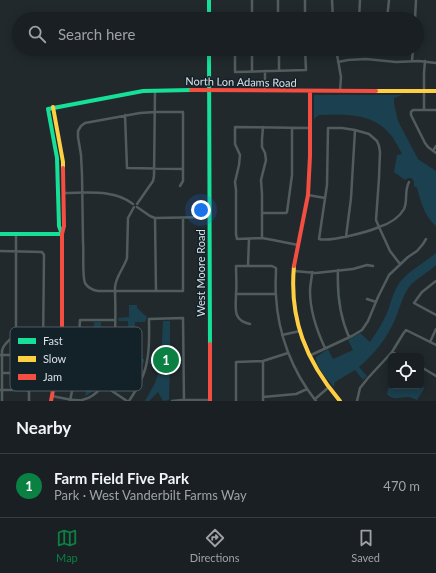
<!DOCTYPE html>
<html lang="en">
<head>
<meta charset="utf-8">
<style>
	:root { --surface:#191f22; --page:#22272a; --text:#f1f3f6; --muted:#9fa2a5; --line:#373d40; --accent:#0b8043 }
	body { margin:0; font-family:Lato,sans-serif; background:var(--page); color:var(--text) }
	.controls { position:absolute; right:12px; bottom:12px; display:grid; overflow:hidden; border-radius:6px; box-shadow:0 2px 10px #0003 }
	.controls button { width:36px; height:36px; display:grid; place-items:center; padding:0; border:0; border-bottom:1px solid var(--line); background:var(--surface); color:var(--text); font:20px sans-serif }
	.you { position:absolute; left:201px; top:210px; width:14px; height:14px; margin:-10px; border:3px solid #fff; border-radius:50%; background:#1a73e8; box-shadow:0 0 0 6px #1a73e833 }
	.badge { display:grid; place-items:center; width:26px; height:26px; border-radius:50%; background:var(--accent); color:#fff; font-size:13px; font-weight:700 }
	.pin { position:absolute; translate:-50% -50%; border:2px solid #fff; box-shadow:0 1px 4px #0006 }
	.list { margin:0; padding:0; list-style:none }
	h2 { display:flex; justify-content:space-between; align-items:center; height:52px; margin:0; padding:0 16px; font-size:17px }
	h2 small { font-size:13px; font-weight:400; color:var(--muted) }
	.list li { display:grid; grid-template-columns:26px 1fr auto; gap:12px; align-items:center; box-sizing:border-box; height:64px; padding:0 16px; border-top:1px solid var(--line) }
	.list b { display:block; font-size:15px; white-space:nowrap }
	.list p { margin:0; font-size:13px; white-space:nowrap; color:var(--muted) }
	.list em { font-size:13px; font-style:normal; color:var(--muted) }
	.icon { flex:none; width:22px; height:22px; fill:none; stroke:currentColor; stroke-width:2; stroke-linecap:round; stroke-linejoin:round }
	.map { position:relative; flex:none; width:436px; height:401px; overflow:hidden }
	.search { position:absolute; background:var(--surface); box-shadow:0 2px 10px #0003; left:12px; right:12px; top:12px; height:44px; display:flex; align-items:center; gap:10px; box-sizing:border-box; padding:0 14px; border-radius:22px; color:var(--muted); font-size:15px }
	.sheet { height:116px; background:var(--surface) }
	nav { display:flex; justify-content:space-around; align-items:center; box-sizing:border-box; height:56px; border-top:1px solid var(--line); background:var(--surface); font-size:11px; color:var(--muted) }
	nav a { display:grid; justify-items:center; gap:2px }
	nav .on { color:var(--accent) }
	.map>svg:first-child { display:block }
</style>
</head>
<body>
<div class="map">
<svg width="436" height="401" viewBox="0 0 436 401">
	<rect width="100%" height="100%" fill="#21292d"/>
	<path fill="#1b404f" d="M314,95H402L394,98V103L398,121L418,159L436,171V226C424,216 421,202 417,188L414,186C414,182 414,180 411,178H408L405,180L394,172L397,155L402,154C398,147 395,139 389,133C371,112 343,115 319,115L314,119Z
		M436,253V265C428,273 416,278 409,287C401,298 399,313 392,326C384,342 373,355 359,367L367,376L363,380L355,370L335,382L334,387C328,380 315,366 316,357L328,349L333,359L353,350L348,340L360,333L370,342C376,333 382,324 387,313C391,303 393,291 400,282C410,270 424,263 436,253Z
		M129,305H137V308L147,317L145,322H135L134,357L144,359V363L133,361L130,371L118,392L115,390C129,368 129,347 128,321H118V318L129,317Z
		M163,321H170V358H182V361L170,362L169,400L163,401L158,392L149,401H145L155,383L160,368L149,363L150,357L161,359Z
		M94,322H101V343L99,359L93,373L103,378C98,387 94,392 85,396L91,363L81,361V358L92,359Z
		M391,384V386H421V385L423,386L424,389L417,400C414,399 411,397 408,397C400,397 392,401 387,394L388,390Z"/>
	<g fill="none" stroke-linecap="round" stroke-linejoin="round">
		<path stroke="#525c5d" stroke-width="2.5" d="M252,0V19
			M278,0V19
			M305,0V19
			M332,0L333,19
			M359,19L360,0
			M387,19L389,0
			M415,19L416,0
			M235,49V72L306,70L305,49
			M252,49V71
			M279,49V71
			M336,49L341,77L340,91
			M412,61L413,49
			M338,62L348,60L366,59L396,62L419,61L436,63
			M265,91V71
			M424,110V73L425,61
			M436,110H413L411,112V115L425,143L428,147L436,153
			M125,115L127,168L183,169
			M433,151L436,146
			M180,186L183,181V112H155L140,113L85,123L81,126L78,131V137L81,155L82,175L83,242C84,252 82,276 85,283C88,288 92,290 98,291H183V218
			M64,193C87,193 114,189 133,204
			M308,195L325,198
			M137,204L153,181L154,176L155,91
			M137,207L150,216L155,218L209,217
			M262,213H286L287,212L292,175V128
			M155,218L156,291
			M346,237L351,198L355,130
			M262,238V194L261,180L266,160L265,153L262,147V139L263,127
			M298,245L273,240L262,238L237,239L236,234V190L235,182L239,165L240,155L235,144V127L310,128
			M0,251L42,252L44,255L43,349L39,355H0
			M400,264L390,251L379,227L376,220L379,178L380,152L379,146L377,141L369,134L355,130L342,128H328L327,185L319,239C330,242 368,232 379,227C388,224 399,218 404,209C408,201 404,191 409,182
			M248,266L249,239
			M338,270C337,294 339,315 349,337
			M294,271L316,273L353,269L367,265L373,266
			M312,272C312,278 310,285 310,291C310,310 317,331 325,348
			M436,281L422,292L414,303L436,315
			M236,294H275
			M367,299L376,302
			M250,324C232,320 236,308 236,294C237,285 236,275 236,266H272L276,268C276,277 275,287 276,296C278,334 292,371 316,401
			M282,335L300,331
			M430,342L436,329
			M392,352L400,356
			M309,356L352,336L362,330L368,321L378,297L389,275L408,257L417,251L423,244L426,239
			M263,361V401
			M421,367L436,376
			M2,373H57
			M103,385L127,401
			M0,390H27L29,392V401
			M52,396C62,398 72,401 82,400C122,391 115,317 115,287C116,276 124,268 127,258L128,218L134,207
			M263,397L296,394L307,389
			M315,399L329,387
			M2,401V351C3,343 11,340 16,333V234
			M70,401L77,366L80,320H115
			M129,401C137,389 145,375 147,361C150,347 149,333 149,319L183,318L184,401
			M172,401L182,400H210
			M236,401V362L263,361L288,353
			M357,401L360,388L368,378L392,352L403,334L406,330L436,345"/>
		<path stroke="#16e098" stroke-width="4" d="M209,0V19
			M209,49L210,344
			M0,234H62
			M62,234L59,226L57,158L48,109L143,91L191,90"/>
		<path stroke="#ffcf43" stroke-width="4" d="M376,91H436
			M53,107L63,162V168
			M294,266C289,319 306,361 340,401"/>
		<path stroke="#f24e42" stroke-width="4" d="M191,90L376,91
			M294,266L308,195L310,156V92
			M210,344V401
			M51,401L62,342V234L64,226L63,168"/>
	</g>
	<g text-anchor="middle" stroke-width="3" stroke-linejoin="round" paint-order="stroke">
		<g font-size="11" fill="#d8e1e5" stroke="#132128">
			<text transform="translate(241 82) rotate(1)" y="4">North Lon Adams Road</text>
			<text transform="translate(201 273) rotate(-90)" y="4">West Moore Road</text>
		</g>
	</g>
	<rect x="10" y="327" width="132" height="64" rx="6" fill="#132128" stroke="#4e5b61" stroke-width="1"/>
	<rect x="18" y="338" width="18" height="6" fill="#16e098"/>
	<rect x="18" y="356" width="18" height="6" fill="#ffcf43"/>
	<rect x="18" y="374" width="18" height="6" fill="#f24e42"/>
	<g font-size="11" fill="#d8e1e5">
		<text x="43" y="345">Fast</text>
		<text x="43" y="363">Slow</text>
		<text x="43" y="381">Jam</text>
	</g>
</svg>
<div class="controls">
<button><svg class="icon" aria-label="locate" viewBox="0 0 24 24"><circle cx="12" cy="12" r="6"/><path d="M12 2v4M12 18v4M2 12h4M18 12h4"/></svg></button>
</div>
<div class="you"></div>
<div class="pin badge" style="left:166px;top:360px">1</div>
<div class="search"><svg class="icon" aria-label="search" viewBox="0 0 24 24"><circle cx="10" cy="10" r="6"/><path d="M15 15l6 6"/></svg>Search here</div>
</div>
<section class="sheet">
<h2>Nearby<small></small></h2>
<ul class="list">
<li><span class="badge">1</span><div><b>Farm Field Five Park</b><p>Park · West Vanderbilt Farms Way</p></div><em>470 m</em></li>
</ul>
</section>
<nav>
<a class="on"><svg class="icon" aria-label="map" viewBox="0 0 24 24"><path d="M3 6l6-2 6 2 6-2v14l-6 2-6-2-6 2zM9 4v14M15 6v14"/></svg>Map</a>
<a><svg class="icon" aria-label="directions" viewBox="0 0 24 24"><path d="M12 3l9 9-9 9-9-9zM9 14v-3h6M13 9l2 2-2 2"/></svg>Directions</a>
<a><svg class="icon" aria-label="saved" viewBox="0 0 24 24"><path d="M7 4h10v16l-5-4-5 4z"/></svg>Saved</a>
</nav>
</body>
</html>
